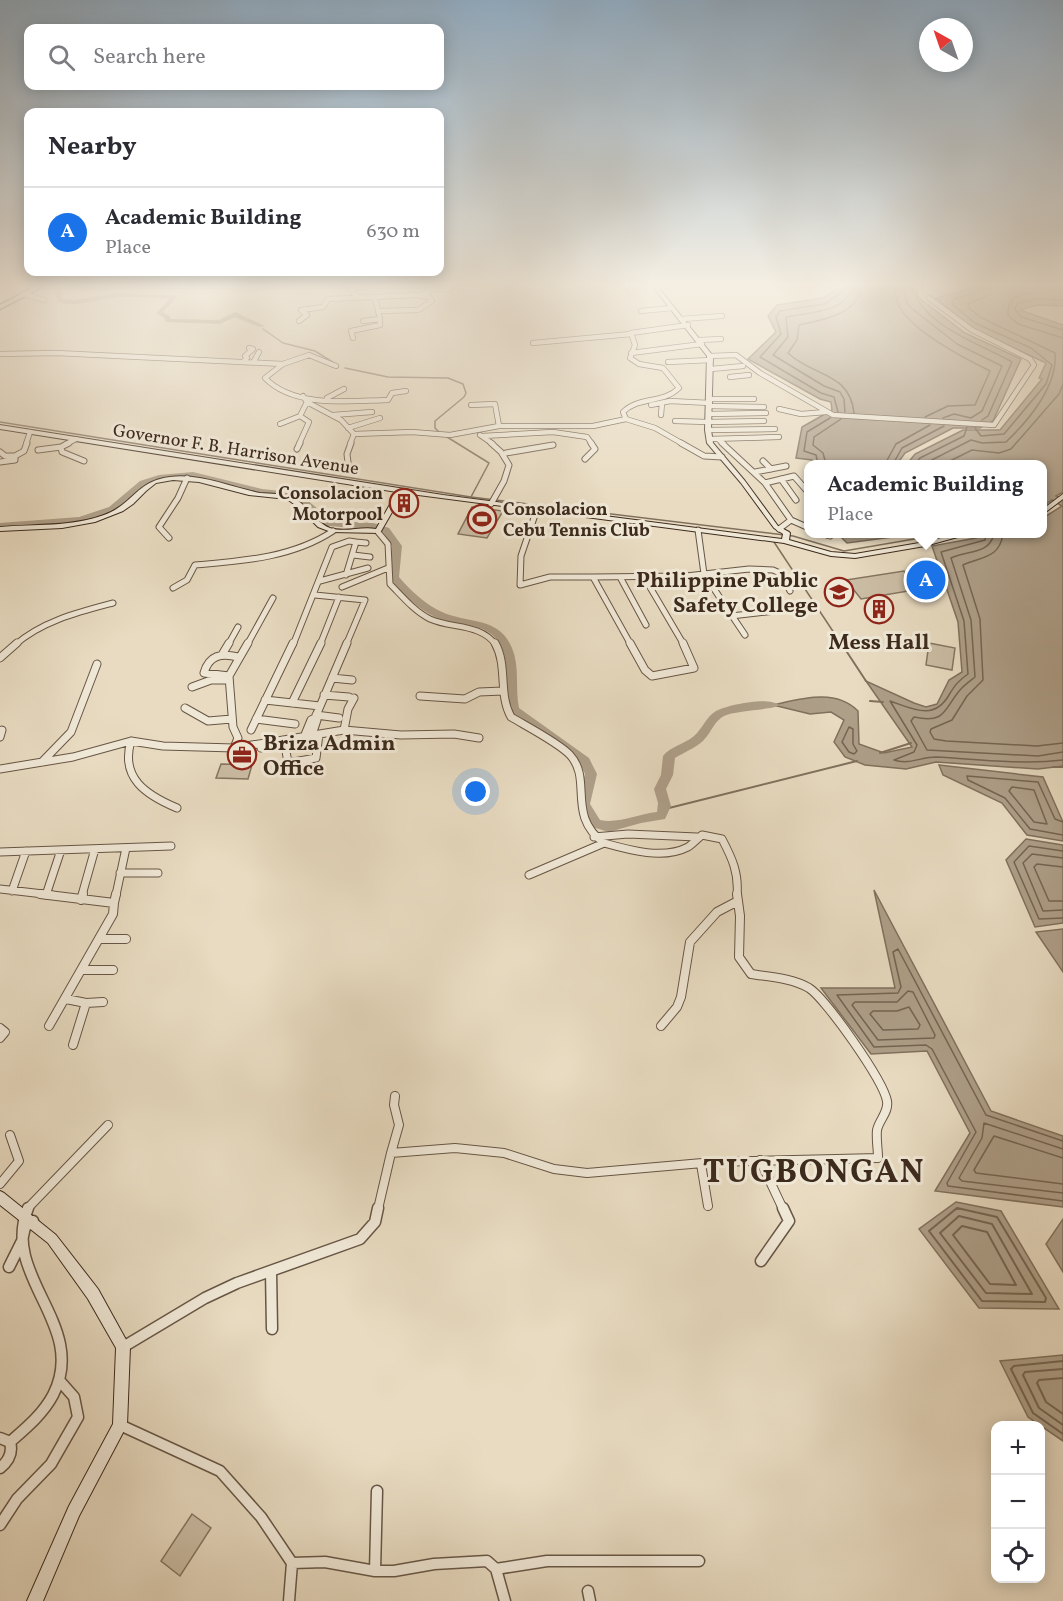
<!DOCTYPE html>
<html lang="en">
<head>
<meta charset="utf-8">
<style>
	:root { --surface:#fff; --page:#f2f2f3; --text:#2b2b33; --muted:#7c7c81; --line:#e1e1e2; --accent:#1a73e8 }
	body { margin:0; font-family:Vollkorn,serif; background:var(--page); color:var(--text) }
	.controls { position:absolute; right:18px; bottom:18px; display:grid; overflow:hidden; border-radius:12px; box-shadow:0 3px 15px #0003 }
	.controls button { width:54px; height:54px; display:grid; place-items:center; padding:0; border:0; border-bottom:2px solid var(--line); background:var(--surface); color:var(--text); font:30px sans-serif }
	.compass { position:absolute; left:919px; top:18px; width:54px; height:54px; border-radius:50%; background:var(--surface); box-shadow:0 3px 15px #0003; rotate:320deg }
	.you { position:absolute; left:476px; top:792px; width:21px; height:21px; margin:-15px; border:4px solid #fff; border-radius:50%; background:#1a73e8; box-shadow:0 0 0 9px #1a73e833 }
	.badge { display:grid; place-items:center; width:39px; height:39px; border-radius:50%; background:var(--accent); color:#fff; font-size:20px; font-weight:700 }
	.pin { position:absolute; translate:-50% -50%; border:3px solid #fff; box-shadow:0 2px 6px #0006 }
	.popup { position:absolute; left:804px; top:460px; width:243px; height:78px; box-sizing:border-box; display:grid; place-content:center; border-radius:12px; background:var(--surface); filter:drop-shadow(0 2px 4px #0005); font-size:20px; white-space:nowrap; color:var(--muted) }
	.popup b { font-size:22px; color:var(--text) }
	.popup::after { content:''; position:absolute; left:50%; top:100%; margin-left:-12px; border:12px solid transparent; border-top-color:var(--surface) }
	.list { margin:0; padding:0; list-style:none }
	h2 { display:flex; justify-content:space-between; align-items:center; height:78px; margin:0; padding:0 24px; font-size:26px }
	h2 small { font-size:20px; font-weight:400; color:var(--muted) }
	.list li { display:grid; grid-template-columns:39px 1fr auto; gap:18px; align-items:center; box-sizing:border-box; height:90px; padding:0 24px; border-top:2px solid var(--line) }
	.list b { display:block; font-size:22px; white-space:nowrap }
	.list p { margin:0; font-size:20px; white-space:nowrap; color:var(--muted) }
	.list em { font-size:20px; font-style:normal; color:var(--muted) }
	.icon { flex:none; width:33px; height:33px; fill:none; stroke:currentColor; stroke-width:2; stroke-linecap:round; stroke-linejoin:round }
	.map { position:relative; flex:none; width:1063px; height:1601px; overflow:hidden }
	.search { position:absolute; background:var(--surface); box-shadow:0 3px 15px #0003; left:24px; top:24px; width:420px; height:66px; display:flex; align-items:center; gap:15px; box-sizing:border-box; padding:0 21px; border-radius:12px; color:var(--muted); font-size:22px }
	.panel { position:absolute; background:var(--surface); box-shadow:0 3px 15px #0003; left:24px; top:108px; width:420px; height:168px; border-radius:12px }
	.map>svg:first-child { display:block }
</style>
</head>
<body>
<div class="map">
<svg width="1063" height="1601" viewBox="0 0 1063 1601">
	<rect width="100%" height="100%" fill="#e8dbc1"/>
	<filter id="stains"><feTurbulence type="fractalNoise" baseFrequency=".00333" numOctaves="4"/><feColorMatrix values="0 0 0 0 .2 0 0 0 0 .09 0 0 0 0 .02 0 0 0 .5 -.17"/></filter>
	<radialGradient id="worn" r=".72"><stop offset=".6" stop-color="#630" stop-opacity="0"/><stop offset="1" stop-color="#630" stop-opacity=".3"/></radialGradient>
	<path fill="#cbbda5" stroke="#847460" stroke-width="1.5" d="M472,507L503,511L487,538L458,534Z
		M904,571L920,589L861,599L846,580Z
		M929,643L955,648L952,670L926,665Z
		M221,764L252,765L248,779L216,778Z
		M192,1514L211,1528L180,1576L161,1561Z"/>
	<path fill="#ae9f89" stroke="#80705d" stroke-width="1.5" d="M838,283H916L918,297L965,333L1021,359L993,421L980,428H953L905,453L897,464H812V460L796,458L802,427L832,410L831,402L820,399L748,359L776,332L768,316L777,305L823,298L841,286Z
		M989,283H1044L1063,288V306L1037,305L1020,310L1063,325V492L1056,496L1063,499V766L1038,769L936,762L906,769L865,765L845,757L834,742L844,720L831,712L810,714L773,705C801,699 835,688 858,711L859,744L884,753L912,747L866,681L914,703L926,707L937,704L949,680L962,672L958,622L932,546L976,538L983,534H1043V518L1062,506L1052,500L1043,506V464H907L915,454L963,430H1000L1042,379L1039,378L1046,363L972,328L936,298Z
		M838,534H907L908,535L847,543Z
		M939,765L1043,777L1063,822V841L1027,835L1002,803L943,775Z
		M1026,839L1063,845V923L1035,927L1006,860Z
		M874,890L991,1111L1063,1136V1207L935,1191L970,1133L927,1051L871,1054L821,988H895Z
		M1063,929V972L1036,932Z
		M956,1202L1001,1211L1059,1309L979,1308L919,1229Z
		M1063,1219V1272L1046,1244Z
		M1063,1355V1441L1028,1417L1000,1361Z"/>
	<g fill="none" stroke-linecap="round" stroke-linejoin="round">
		<path stroke="#756452" stroke-width="1.5" d="M894,283C895,290 895,299 899,306C913,332 964,358 990,371L975,405L948,406L925,417
			M903,283L906,301L910,307L957,344L1002,366L982,411L971,418L954,414L943,418
			M910,283C923,327 975,341 1012,362L988,416L982,420
			M1041,283L1040,292C1023,293 1007,295 1008,315L1018,324L1063,338
			M1063,300L1037,299L1017,303L1015,309L1021,317L1063,330
			M838,412L834,397L821,393L760,357L781,334L776,317L780,311L824,304L844,291L846,283
			M845,412L844,399L840,392L824,386L773,355L788,337L786,317C811,312 848,313 854,283
			M854,413C850,372 813,377 788,353L797,340L799,325C826,319 858,315 863,283
			M975,428L981,436L1004,434L1046,384L1052,365L1031,348L975,323L952,304L954,299L981,291L985,283
			M818,464L816,455L804,451L807,432L830,418
			M826,464L823,453L813,445L814,437L841,419
			M885,464L896,444L930,425
			M893,464L902,448L944,426
			M915,464L920,458L964,436L967,427
			M924,464L971,440L982,443L1006,442C1028,421 1058,386 1055,353L980,317L968,307L969,303L989,295L993,283
			M944,464L972,450L999,453L1011,449L1059,394L1063,384
			M986,534L985,540L941,552L964,621L968,674C958,681 955,685 949,695C934,721 913,709 890,701L917,745L914,752L894,760C909,765 921,757 936,757C978,759 1020,765 1063,760
			M994,534C989,555 967,550 951,558L971,620L975,677C970,681 964,685 960,690C943,710 946,724 914,717L911,721L927,750L1038,756L1063,752
			M1003,534C999,559 982,556 963,565L980,619L983,680L967,696L952,720L931,729L930,732L934,739L946,741L1037,746L1063,743
			M849,727L853,729V744L857,751L854,754L849,752L842,742Z
			M1012,787L1034,790L1047,824L1034,822L1009,791Z
			M1063,822L1055,819L1038,782L967,776L968,780L1005,798L1030,829L1063,835
			M1063,851L1029,846L1014,862L1039,919L1063,918
			M1063,858L1032,854L1023,863L1043,911L1063,910
			M1063,867L1037,864L1034,867L1049,901H1063
			M908,991L913,992L935,1035L934,1038L878,1040L852,1005L855,1002H897Z
			M909,1007L920,1025L918,1029L883,1030L870,1014L873,1011H897Z
			M1063,1141L986,1115L898,949L893,952L901,987L898,993L837,995L874,1047L926,1045L932,1049L976,1132L947,1183L948,1186L1063,1201
			M1063,1149L984,1123L982,1138L959,1178L962,1181L1063,1193
			M1063,1158L994,1136L974,1170L976,1173L1063,1184
			M956,1209H962"/>
		<path stroke="#756452" stroke-width="2" d="M957,1208L997,1217L1046,1298L1045,1302L982,1301L929,1231Z
			M959,1216L992,1224L1032,1294L986,1293L940,1233Z
			M962,1226L987,1232L1016,1285L990,1284L953,1235Z
			M1063,1361L1014,1366L1011,1369L1033,1413L1063,1434
			M1063,1369L1025,1372L1023,1375L1039,1408L1063,1425
			M1063,1378L1039,1380L1037,1383L1046,1402L1063,1414"/>
		<path stroke="#80705d" stroke-width="1.5" d="M263,329L283,343L315,351L334,363
			M345,368L388,377L448,378L463,384L466,393L464,397L435,421V428L439,432
			M0,422L471,497L793,536L844,551L926,537
			M447,437L489,463L471,497
			M925,534L927,540
			M774,542L842,645"/>
		<path stroke="#80705d" stroke-width="2" d="M841,643L866,681
			M870,701L883,702
			M880,753L911,743
			M1053,767H1063
			M665,809L857,761"/>
		<path fill="#ae9f89" fill-rule="evenodd" d="M53,283H59L63,299L73,300L117,293L174,295L177,297L163,312L169,316L171,319L219,320L235,312L265,326L259,327L235,317L220,324L166,322L164,318L156,313L169,299C152,298 134,296 117,297C98,298 73,310 57,301Z
			M193,472L262,489L299,493L332,521L373,523L389,528L402,546L399,577C410,590 426,605 442,612C468,624 499,616 512,648C520,667 515,689 519,708L589,758L597,774L590,804L600,820C618,824 639,814 657,812L658,803L654,789L661,775L663,756C671,746 685,744 694,736C703,728 706,717 716,711C727,705 769,696 779,705C774,710 736,710 724,716C714,721 711,733 703,741C695,748 683,753 675,758L673,775L666,789L671,806L665,819L641,823L609,832L592,827L578,804L585,774L580,763L508,710C504,689 510,665 501,646C488,620 456,627 435,617C418,609 400,592 389,577L392,546L383,532L372,529L327,526L294,497L262,495L193,478L160,481L146,485L115,511L83,522L0,529V523L79,517L109,507L140,481L159,475Z"/>
		<g stroke="#675645" stroke-width="6">
			<path id="street-far4" d="M86,283L91,287H107
				M346,283L358,298
				M625,283L631,291
				M238,288H259L275,283
				M350,288L366,287
				M428,289H450L445,283
				M24,294L44,300
				M379,311L418,310L432,301L429,297L421,296
				M641,311L672,308
				M682,319L722,316
				M299,321L307,315L301,310L323,307L328,299L419,295L429,292L427,283
				M363,321L380,319L375,298
				M353,338L351,331L380,325V319
				M699,340L721,339
				M533,343L631,334
				M631,353L702,344
				M0,354L56,353L283,364L309,355L336,366
				M710,356L736,355L760,373L833,415L994,425L1034,365L1030,359L972,330L929,298
				M244,361L247,358L245,356L253,349L249,348
				M254,361L259,352
				M668,362L711,360
				M283,364L265,378C294,408 349,401 388,400L392,393L406,391
				M711,369L743,366
				M730,377L749,375
				M303,396L307,402L341,420L354,434
				M327,398L344,389
				M710,399H754
				M471,405L495,404L499,426
				M651,405L670,401L710,403
				M709,406L764,407
				M779,409L801,414L826,412
				M709,414L766,413
				M333,415L372,412
				M661,415L662,403
				M626,419L623,412C639,396 663,404 679,388L663,368L639,364L630,358L635,345L631,333L688,325
				M675,421L708,422
				M708,422L764,421
				M280,424L300,416L307,402
				M348,428L380,418
				M708,430L775,429
				M354,434L412,432L450,435L499,426H593L626,419L655,428L683,444
				M480,435L493,444
				M482,436L553,432L587,437L592,444
				M709,439L779,437
				M719,440L724,444
				M26,444L30,432
				M66,444L76,439
				M299,444L309,422L300,416
				M350,444L354,434"/>
		</g>
		<g stroke="#675645" stroke-width="7">
			<path id="street-far3" d="M491,443L501,452L509,465L504,481L491,504
				M681,443L704,456L722,457
				M722,443L765,483L791,520L809,528
				M61,447L62,452L84,461
				M297,449L300,443
				M38,450L61,447L69,443
				M0,452L5,456H15
				M506,453L553,445
				M585,459L595,449L591,443
				M763,461L771,469
				M0,462L15,460V456L24,451L27,443
				M349,471L347,454L351,443
				M755,472L786,466
				M781,479L796,500
				M765,483L794,476L808,492
				M537,509L521,556L520,585L550,577H593
				M779,529L791,520
				M698,530L704,574L745,635
				M378,532L388,544L390,584C402,596 414,611 430,619C452,629 480,623 496,645
				M823,534L830,536
				M169,538L159,527L178,498L187,478
				M356,542L366,543
				M353,555L370,557
				M620,577L646,625
				M644,577L684,645
				M320,581L368,568
				M342,587L388,568
				M173,588L187,580L195,565C242,561 292,558 333,531
				M315,595L365,600L346,645
				M731,616L803,608
				M15,645C42,621 79,612 113,603
				M228,645L238,627
				M247,645L273,598
				M293,645L332,547L349,541L356,542L346,575
				M320,645L339,597
				M631,645L593,577L686,576L749,569L773,570L782,574L790,591"/>
		</g>
		<g stroke="#675645" stroke-width="9">
			<path id="street-far2" d="M495,643C508,666 498,694 511,717C526,726 559,743 570,755C593,780 566,815 604,843L529,875
				M630,643L645,670L652,676L694,668L683,643
				M223,653L229,643
				M238,657C221,653 209,655 204,673L229,676L248,643
				M0,658L17,643
				M229,676L233,727L238,738L234,748
				M332,678L352,680
				M192,687L211,680H225
				M324,695L349,697
				M420,696L465,699L479,692L503,691
				M265,700L320,706
				M292,703L321,643
				M185,708L208,721L232,719
				M316,715L339,718
				M256,719L295,724
				M251,730L293,643
				M344,730L348,709L354,698
				M312,735L317,720L315,718
				M0,737L2,730
				M304,737L311,720L315,718L347,643
				M131,741C120,778 146,795 177,808
				M261,748L285,745L288,763L316,758L319,734
				M42,762L71,732L97,664
				M0,769L73,757L131,741L163,746L234,748L344,730L401,735L454,734L479,738
				M594,837L628,834L697,837
				M604,843C629,850 663,860 688,847C693,844 697,839 702,835L722,839C732,858 739,873 737,895
				M0,852L171,846
				M120,873H158
				M0,889L52,895
				M12,891L26,851
				M46,895L61,850
				M82,895L95,849
				M116,895L126,848"/>
		</g>
		<g stroke="#675645" stroke-width="10">
			<path id="street-far1" d="M40,894L114,903L113,914L49,1026
				M81,900L83,894
				M114,903L116,894
				M100,939H126
				M82,970H113
				M66,999L86,1003L73,1045
				M86,1003L103,1002
				M661,1026L677,1007L681,997L690,942L717,912L736,902
				M0,1028L5,1032L0,1038
				M391,1153L399,1125L394,1105L395,1096
				M760,1160L783,1209
				M701,1164L708,1206
				M0,1184L19,1161L10,1135
				M27,1209L108,1125
				M378,1209L391,1153L455,1148L504,1153L554,1169L587,1173L714,1162L878,1158C878,1149 876,1139 877,1130C879,1120 889,1112 887,1101C883,1080 826,999 809,988C792,978 770,977 751,974L739,957L740,916L737,894"/>
		</g>
		<g stroke="#675645" stroke-width="13">
			<path id="street" d="M761,1261L789,1221L783,1208
				M9,1267L22,1241L25,1227L33,1221
				M271,1271L272,1329
				M123,1347L205,1298L237,1283L360,1239L375,1222L378,1208
				M120,1425L220,1471L261,1517L292,1563
				M0,1438L10,1442C13,1453 9,1461 0,1468
				M10,1442C26,1428 43,1414 53,1395C89,1325 0,1277 28,1208
				M0,1525L17,1499L51,1464L78,1417L74,1397L59,1380
				M292,1563L325,1562L375,1571H394L434,1564L487,1561L496,1569L505,1601
				M496,1569L547,1561H699
				M375,1571L377,1491
				M588,1591L590,1601
				M289,1601L292,1563"/>
		</g>
		<g stroke="#3c2a1c" stroke-width="2">
			<path id="secondary" d="M650,283H655L713,356L711,430L713,443L745,481L778,526L789,532L790,533L789,540L831,552L855,554L925,542L957,534H966L965,535L925,546L855,558L831,556L784,543L403,493L380,533L331,532L318,527L298,507L287,499L249,495L199,482L173,480L156,483L146,491L133,504L123,511L95,522L62,528L0,531V527C34,524 72,527 104,515C134,504 136,481 170,477C200,473 230,487 260,493C270,494 282,493 291,497C307,503 314,522 330,528C345,533 361,526 376,529L397,492L0,429V425L443,495L782,539L783,534L774,528L741,483L707,443L705,430L707,356Z
				M1063,494V499L1043,514V509Z
				M0,1191L4,1193L56,1235L98,1289L130,1347L127,1425L79,1516L43,1601H27L69,1506L113,1424L116,1348L88,1299L48,1243L0,1205Z"/>
		</g>
		<g stroke="#3c2a1c" stroke-width="3">
			<path id="primary" d="M42,283H50L0,309V305Z"/>
		</g>
		<use href="#street-far4" stroke="#f0e8d7" stroke-width="4.5"/>
		<use href="#street-far3" stroke="#f0e8d7" stroke-width="5"/>
		<use href="#street-far2" stroke="#f0e8d7" stroke-width="7"/>
		<use href="#street-far1" stroke="#f0e8d7" stroke-width="8"/>
		<use href="#street" stroke="#f0e8d7" stroke-width="10"/>
		<use href="#secondary" fill="#f0e8d7" fill-rule="evenodd"/>
		<use href="#primary" fill="#e8dbc1" fill-rule="evenodd"/>
	</g>
	<linearGradient id="sky" x2="0" y2="1"><stop stop-color="#91acc2"/><stop offset="0.56" stop-color="#f5efe3"/><stop offset="1" stop-color="#f5efe3" stop-opacity="0"/></linearGradient>
	<rect width="1063" height="508" fill="url(#sky)"/>
	<defs>
		<g id="building-ring" transform="scale(1.5)"><circle r="9.5" fill="#f0e8d7" stroke="#8f2418" stroke-width="1.5"/><path d="M-4-6H4V6H1V3H-1V6H-4ZM-2.5-4.3h1.7v1.8h-1.7ZM.8-4.3h1.7v1.8H.8ZM-2.5-1h1.7V.8h-1.7ZM.8-1h1.7V.8H.8Z" fill="#8f2418"/></g>
		<g id="stadium-ring" transform="scale(1.5)"><circle r="9.5" fill="#f0e8d7" stroke="#8f2418" stroke-width="1.5"/><path d="M0-5a6.5 5 0 1 0 0 10a6.5 5 0 1 0 0-10ZM-3.5-1.8h7v3.6h-7Z" fill="#8f2418"/></g>
		<g id="university-ring" transform="scale(1.5)"><circle r="9.5" fill="#f0e8d7" stroke="#8f2418" stroke-width="1.5"/><path d="M0-5L7-2L0 1L-7-2ZM-4 1L0 2.5L4 1V4Q0 6-4 4Z" fill="#8f2418"/></g>
		<g id="office-ring" transform="scale(1.5)"><circle r="9.5" fill="#f0e8d7" stroke="#8f2418" stroke-width="1.5"/><path d="M-6-3h4V-5.5h4V-3h4V5H-6ZM-1-4.5V-3h2v-1.5ZM-6 0V1H6V0Z" fill="#8f2418"/></g>
	</defs>
	<g fill-rule="evenodd">
		<use href="#building-ring" x="404" y="503"/>
		<use href="#stadium-ring" x="482" y="519"/>
		<use href="#university-ring" x="839" y="592"/>
		<use href="#building-ring" x="879" y="609"/>
		<use href="#office-ring" x="242" y="755"/>
	</g>
	<g text-anchor="middle" stroke-width="6" stroke-linejoin="round" paint-order="stroke">
		<g font-size="18" fill="#3c2a1c" stroke="#f0e8d7">
			<text transform="translate(236 449) rotate(9)" y="6">Governor F. B. Harrison Avenue</text>
		</g>
		<g font-size="18" font-weight="bold" fill="#3c2a1c" stroke="#f0e8d7" text-anchor="end">
			<text x="383" y="499">Consolacion<tspan x="383" dy="21">Motorpool</tspan></text>
			<text x="503" y="515" text-anchor="start">Consolacion<tspan x="503" dy="21">Cebu Tennis Club</tspan></text>
		</g>
		<g font-size="22" font-weight="bold" fill="#3c2a1c" stroke="#f0e8d7" text-anchor="end">
			<text x="818" y="587">Philippine Public<tspan x="818" dy="25">Safety College</tspan></text>
			<text x="879" y="649" text-anchor="middle">Mess Hall</text>
			<text x="263" y="750" text-anchor="start">Briza Admin<tspan x="263" dy="25">Office</tspan></text>
		</g>
		<g font-size="33" font-weight="bold" letter-spacing="1.5" fill="#3c2a1c" stroke="#f0e8d7">
			<text x="814" y="1182">TUGBONGAN</text>
		</g>
	</g>
	<rect width="100%" height="100%" filter="url(#stains)"/>
	<rect width="100%" height="100%" fill="url(#worn)"/>
</svg>
<div class="controls">
<button>+</button>
<button>−</button>
<button><svg class="icon" aria-label="locate" viewBox="0 0 24 24"><circle cx="12" cy="12" r="6"/><path d="M12 2v4M12 18v4M2 12h4M18 12h4"/></svg></button>
</div>
<svg class="compass" viewBox="-18 -18 36 36"><path d="M0-13l5 13h-10z" fill="#e53935"/><path d="M0 13l5-13h-10z" fill="#7c7c81"/></svg>
<div class="you"></div>
<div class="pin badge" style="left:926px;top:580px">A</div>
<div class="popup"><b>Academic Building</b>Place</div>
<div class="search"><svg class="icon" aria-label="search" viewBox="0 0 24 24"><circle cx="10" cy="10" r="6"/><path d="M15 15l6 6"/></svg>Search here</div>
<section class="panel">
<h2>Nearby<small></small></h2>
<ul class="list">
<li><span class="badge">A</span><div><b>Academic Building</b><p>Place</p></div><em>630 m</em></li>
</ul>
</section>
</div>
</body>
</html>
